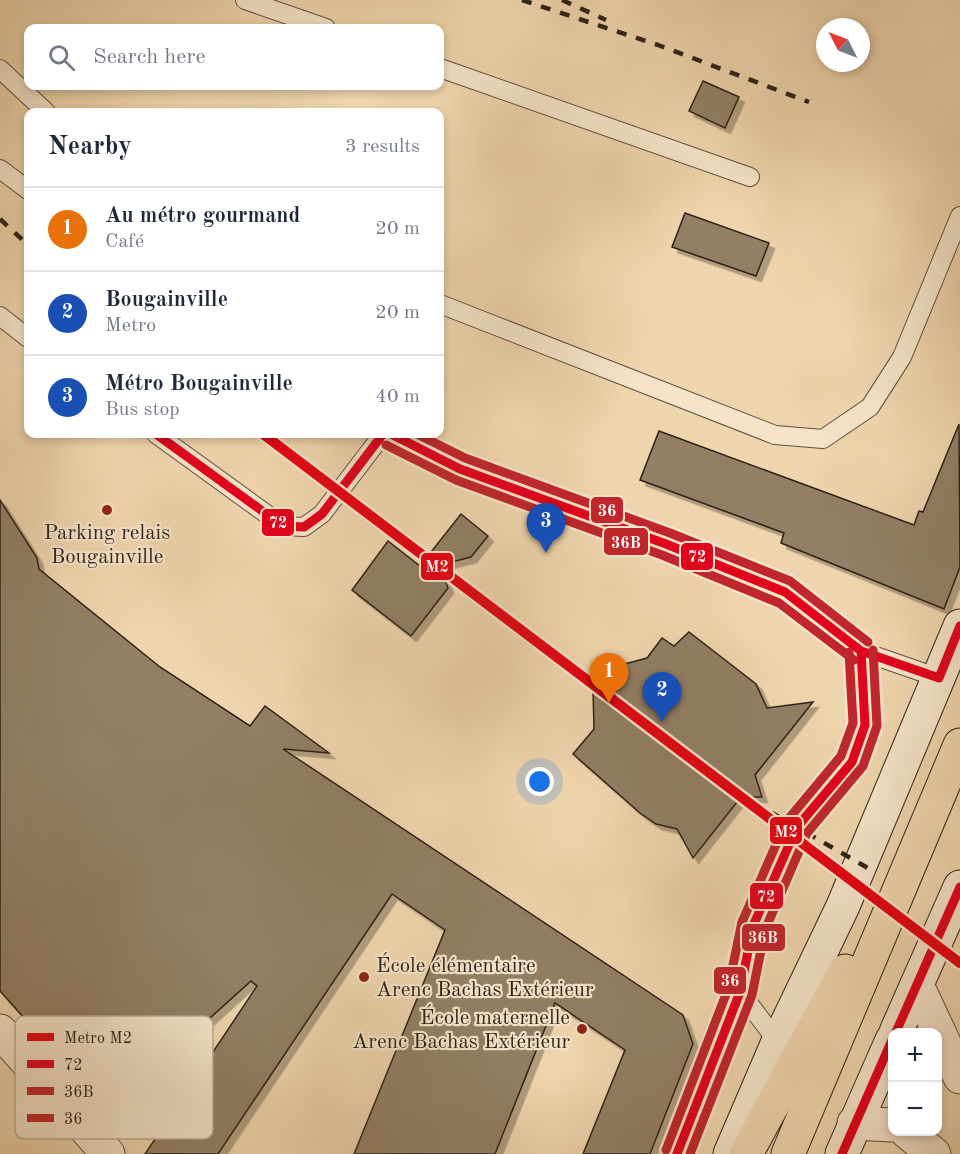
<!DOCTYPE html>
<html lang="en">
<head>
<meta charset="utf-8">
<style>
	:root { --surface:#fff; --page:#f2f2f3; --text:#1f2937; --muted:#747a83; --line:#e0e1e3; --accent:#8f2418 }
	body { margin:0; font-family:"Old Standard TT",serif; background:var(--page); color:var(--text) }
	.controls { position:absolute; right:18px; bottom:18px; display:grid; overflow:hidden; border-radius:12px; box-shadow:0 3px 9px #0003 }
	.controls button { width:54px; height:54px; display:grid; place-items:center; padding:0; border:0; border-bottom:2px solid var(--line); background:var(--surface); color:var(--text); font:30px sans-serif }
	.compass { position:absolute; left:816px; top:18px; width:54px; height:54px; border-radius:50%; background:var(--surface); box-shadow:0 3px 9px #0003; rotate:312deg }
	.you { position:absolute; left:540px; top:782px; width:21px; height:21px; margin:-15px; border:4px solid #fff; border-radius:50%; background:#1a73e8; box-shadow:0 0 0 9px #1a73e833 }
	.badge { display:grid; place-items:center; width:39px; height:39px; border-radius:50%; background:var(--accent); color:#fff; font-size:20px; font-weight:700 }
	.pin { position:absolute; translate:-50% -50px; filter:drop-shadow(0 2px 3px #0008) }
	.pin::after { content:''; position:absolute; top:32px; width:21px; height:18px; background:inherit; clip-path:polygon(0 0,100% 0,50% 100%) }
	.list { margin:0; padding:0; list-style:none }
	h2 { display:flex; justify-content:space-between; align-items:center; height:78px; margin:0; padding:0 24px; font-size:26px }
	h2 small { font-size:20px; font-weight:400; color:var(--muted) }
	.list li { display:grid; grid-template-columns:39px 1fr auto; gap:18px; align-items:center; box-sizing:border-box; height:84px; padding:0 24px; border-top:2px solid var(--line) }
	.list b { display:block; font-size:22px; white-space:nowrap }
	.list p { margin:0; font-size:20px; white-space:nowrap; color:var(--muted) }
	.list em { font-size:20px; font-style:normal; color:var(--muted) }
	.icon { flex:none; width:33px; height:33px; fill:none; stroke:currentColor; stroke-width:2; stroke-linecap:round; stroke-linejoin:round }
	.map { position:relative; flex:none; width:960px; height:1154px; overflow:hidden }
	.search { position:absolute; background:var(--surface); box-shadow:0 3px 9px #0003; left:24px; top:24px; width:420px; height:66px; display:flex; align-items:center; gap:15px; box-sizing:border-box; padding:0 21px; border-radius:12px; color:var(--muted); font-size:22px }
	.panel { position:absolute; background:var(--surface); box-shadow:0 3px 9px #0003; left:24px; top:108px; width:420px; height:330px; border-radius:12px }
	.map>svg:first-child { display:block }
</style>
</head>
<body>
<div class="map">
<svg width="960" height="1154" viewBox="0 0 960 1154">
	<defs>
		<filter id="shadow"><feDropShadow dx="5.5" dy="5.5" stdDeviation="0" flood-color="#0004"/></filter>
	</defs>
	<rect width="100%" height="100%" fill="#efd5ad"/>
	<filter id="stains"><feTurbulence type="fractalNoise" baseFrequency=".00333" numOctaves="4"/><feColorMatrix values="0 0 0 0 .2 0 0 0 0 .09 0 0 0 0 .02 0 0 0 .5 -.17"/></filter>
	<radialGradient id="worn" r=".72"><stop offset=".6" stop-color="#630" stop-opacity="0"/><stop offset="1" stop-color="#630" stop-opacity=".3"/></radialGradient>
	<path fill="#927f65" stroke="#2e2218" stroke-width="1.5" filter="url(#shadow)" d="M703,81L739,97L725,128L689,111Z
		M685,213L769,243L756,276L672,247Z
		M959,424L960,567L944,609L781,543L784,533L640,480L659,431L914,525L919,511L923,512Z
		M0,500L37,558L39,569L160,667L250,726L265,706L329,753L283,749L683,1015L693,1044L650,1154H583L625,1050L555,1003L495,1154H354L445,930L392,894L218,1154H145L257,986L251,981L107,1111L0,991Z
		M461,514L488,536L471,557L440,565L448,588L411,636L352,590L388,541L420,566Z
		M689,632L756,684L767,708L813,702L755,775L762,797H741L693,858L677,829L656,824L640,813L573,754L594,729L593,690L610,668L647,658L662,638L674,646Z"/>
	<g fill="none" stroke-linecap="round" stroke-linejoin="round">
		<g stroke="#5e4f3d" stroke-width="20">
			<path id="lane" d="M245,0L326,28
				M440,68L750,177
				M0,69L46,112
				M0,169L28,190
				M440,304L775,435L823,439L870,407L902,357L960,216
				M0,316L28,338
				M156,434L283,526L304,527L322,514L383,434
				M391,434L460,469L583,515L666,544L785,592L861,651L939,678
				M740,992L778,1042
				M677,1154L740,992L753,926L797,827L852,762L865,725L861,651"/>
		</g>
		<g stroke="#5e4f3d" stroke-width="35">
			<path id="street" d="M917,985L960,1077
				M0,1031L108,1154
				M854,1123L892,1125
				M907,1132L934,1154"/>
		</g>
		<g stroke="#2e2218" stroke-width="35">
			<path id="secondary" d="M896,1032L960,887
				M730,1154L778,1042L843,906L960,626
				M842,1154L892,1040"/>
		</g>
		<g stroke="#2e2218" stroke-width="35">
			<path id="highway" d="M746,1154L845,971
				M788,1154L960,745"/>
		</g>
		<use href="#lane" stroke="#f5e4ca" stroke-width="18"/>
		<use href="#street" stroke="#f5e4ca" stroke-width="33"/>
		<use href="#secondary" stroke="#f5e4ca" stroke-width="33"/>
		<use href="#highway" stroke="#efd5ad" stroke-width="33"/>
		<path stroke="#2e2218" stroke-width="4.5" stroke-dasharray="10 10" stroke-linecap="butt" d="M522,0L658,45L809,102
			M562,0L606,20
			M0,219L28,245
			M720,783L873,871"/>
		<g stroke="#f5e4ca" stroke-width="14">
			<path id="bus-1" d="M156,434L283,526L304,527L322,514L383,434
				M391,434L460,469L666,544L785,592L861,651L939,678L960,626
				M896,1032L960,887
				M677,1154L740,992L753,926L797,827L852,762L865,725L861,651
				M842,1154L892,1040"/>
		</g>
		<g stroke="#f5e4ca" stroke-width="14">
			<path id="bus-2" d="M386,445L456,480L662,555L779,603L854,660
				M690,1154L752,995L765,930L807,833L863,766L877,726L873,650"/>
		</g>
		<g stroke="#f5e4ca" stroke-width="14">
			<path id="bus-3" d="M417,434L465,458L670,533L790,581L868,642
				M666,1150L728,989L742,922L786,822L841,756L853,723L849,652"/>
		</g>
		<use href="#bus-1" stroke="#e2031d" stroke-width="9"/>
		<use href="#bus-2" stroke="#c0262c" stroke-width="9"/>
		<use href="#bus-3" stroke="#c0262c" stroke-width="9"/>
		<g stroke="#f5e4ca" stroke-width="15">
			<path id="metro-1" d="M263,434L960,963"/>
		</g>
		<use href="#metro-1" stroke="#e30513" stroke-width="10"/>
	</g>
	<g fill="#8f2418" stroke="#f5e4ca" stroke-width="2">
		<circle cx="107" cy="510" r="6"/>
		<circle cx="364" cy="977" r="6"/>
		<circle cx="582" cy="1029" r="6"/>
	</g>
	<g text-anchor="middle" stroke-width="4.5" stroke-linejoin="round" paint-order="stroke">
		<g font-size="21" fill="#2e2218" stroke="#f5e4ca">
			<text x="107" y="539">Parking relais<tspan x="107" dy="24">Bougainville</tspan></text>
			<text x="376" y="972" text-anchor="start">École élémentaire<tspan x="376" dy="24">Arenc Bachas Extérieur</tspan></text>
			<text x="570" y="1024" text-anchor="end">École maternelle<tspan x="570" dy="24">Arenc Bachas Extérieur</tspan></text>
		</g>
	</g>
	<rect x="15" y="1016" width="198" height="123" rx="9" fill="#f5e4ca" stroke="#b9aa95" stroke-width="1.5"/>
	<rect x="27" y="1033" width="27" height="8" fill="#e30513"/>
	<rect x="27" y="1060" width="27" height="8" fill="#e2031d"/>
	<rect x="27" y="1087" width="27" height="8" fill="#c0262c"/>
	<rect x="27" y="1114" width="27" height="8" fill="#c0262c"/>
	<g font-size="16" fill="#2e2218">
		<text x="64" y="1043">Metro M2</text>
		<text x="64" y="1070">72</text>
		<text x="64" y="1097">36B</text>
		<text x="64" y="1124">36</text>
	</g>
	<g stroke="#f5e4ca" stroke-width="2">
		<rect x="590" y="496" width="34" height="28" rx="6" fill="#c0262c"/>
		<rect x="261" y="508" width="34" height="29" rx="6" fill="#e2031d"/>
		<rect x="603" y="527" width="46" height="29" rx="6" fill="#c0262c"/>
		<rect x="680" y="542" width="34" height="29" rx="6" fill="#e2031d"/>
		<rect x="420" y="552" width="34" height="29" rx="6" fill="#e30513"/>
		<rect x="769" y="816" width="34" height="29" rx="6" fill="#e30513"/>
		<rect x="749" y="882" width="35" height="28" rx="6" fill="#e2031d"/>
		<rect x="741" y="923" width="45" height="29" rx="6" fill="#c0262c"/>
		<rect x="713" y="966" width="34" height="29" rx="6" fill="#c0262c"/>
	</g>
	<g font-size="16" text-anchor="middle" font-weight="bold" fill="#fff">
		<text x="607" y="516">36</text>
		<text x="278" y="528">72</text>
		<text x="626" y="548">36B</text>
		<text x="697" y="562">72</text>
		<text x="437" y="572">M2</text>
		<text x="786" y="837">M2</text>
		<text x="766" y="902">72</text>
		<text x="763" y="943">36B</text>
		<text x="730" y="986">36</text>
	</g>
	<rect width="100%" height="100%" filter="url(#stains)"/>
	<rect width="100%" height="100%" fill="url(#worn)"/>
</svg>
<div class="controls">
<button>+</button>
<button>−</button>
</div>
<svg class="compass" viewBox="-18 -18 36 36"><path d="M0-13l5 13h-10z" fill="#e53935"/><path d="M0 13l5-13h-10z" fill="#747a83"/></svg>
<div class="you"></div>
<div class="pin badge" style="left:609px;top:703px;background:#e8710a">1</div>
<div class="pin badge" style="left:662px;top:722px;background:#1a4fb4">2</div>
<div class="pin badge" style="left:546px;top:553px;background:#1a4fb4">3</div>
<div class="search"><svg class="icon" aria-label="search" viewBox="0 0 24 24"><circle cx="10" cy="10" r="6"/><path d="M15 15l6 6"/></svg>Search here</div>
<section class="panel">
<h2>Nearby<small>3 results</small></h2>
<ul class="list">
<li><span class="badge" style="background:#e8710a">1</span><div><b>Au métro gourmand</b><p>Café</p></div><em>20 m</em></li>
<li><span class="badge" style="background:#1a4fb4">2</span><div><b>Bougainville</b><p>Metro</p></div><em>20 m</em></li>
<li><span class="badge" style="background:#1a4fb4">3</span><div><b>Métro Bougainville</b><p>Bus stop</p></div><em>40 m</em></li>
</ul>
</section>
</div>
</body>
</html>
